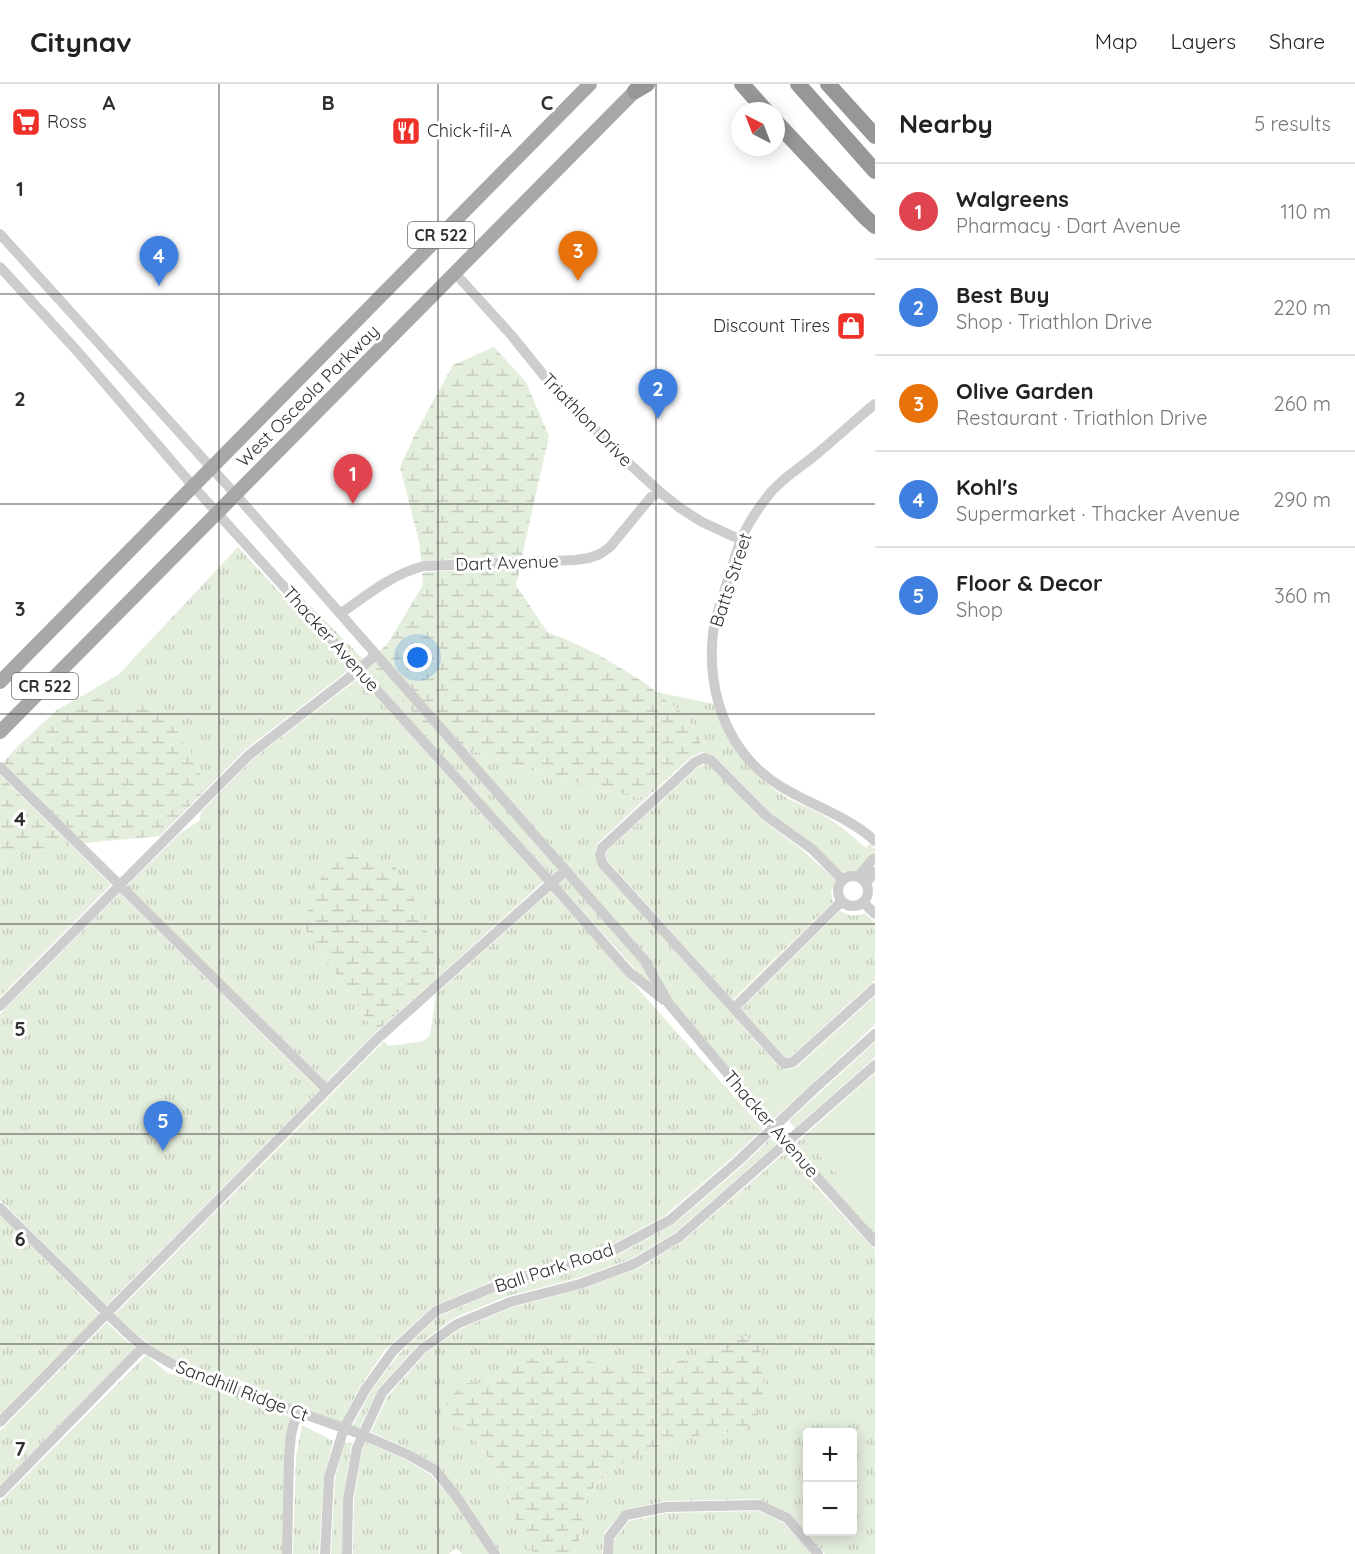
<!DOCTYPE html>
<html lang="en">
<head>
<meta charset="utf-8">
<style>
	:root { --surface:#fff; --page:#f6f6f6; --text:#222; --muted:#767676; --line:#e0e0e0; --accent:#db2777 }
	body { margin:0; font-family:Quicksand,sans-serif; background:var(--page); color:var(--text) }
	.controls { position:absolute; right:18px; bottom:18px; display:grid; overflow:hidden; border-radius:6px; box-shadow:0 3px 15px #0003 }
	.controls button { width:54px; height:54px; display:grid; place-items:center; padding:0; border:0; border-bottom:2px solid var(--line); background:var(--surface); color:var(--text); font:30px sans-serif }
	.compass { position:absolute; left:731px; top:18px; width:54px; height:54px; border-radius:50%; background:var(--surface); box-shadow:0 3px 15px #0003; rotate:318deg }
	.you { position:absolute; left:418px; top:574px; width:21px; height:21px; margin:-15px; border:4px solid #fff; border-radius:50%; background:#1a73e8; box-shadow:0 0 0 9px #1a73e833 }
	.badge { display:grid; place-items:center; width:39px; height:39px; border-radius:50%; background:var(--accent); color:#fff; font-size:20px; font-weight:700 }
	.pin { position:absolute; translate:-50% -50px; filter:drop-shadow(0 2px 3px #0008) }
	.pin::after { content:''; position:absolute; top:32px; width:21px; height:18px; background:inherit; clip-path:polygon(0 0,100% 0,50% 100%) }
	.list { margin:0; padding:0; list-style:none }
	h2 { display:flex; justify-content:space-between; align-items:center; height:78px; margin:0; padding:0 24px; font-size:26px }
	h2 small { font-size:20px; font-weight:400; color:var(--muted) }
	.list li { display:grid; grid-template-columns:39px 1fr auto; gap:18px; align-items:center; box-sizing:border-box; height:96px; padding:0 24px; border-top:2px solid var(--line) }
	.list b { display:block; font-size:22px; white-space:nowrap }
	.list p { margin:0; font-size:20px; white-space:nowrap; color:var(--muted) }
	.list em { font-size:20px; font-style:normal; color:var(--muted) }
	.map { position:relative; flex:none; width:875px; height:1470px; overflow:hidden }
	header { display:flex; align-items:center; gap:36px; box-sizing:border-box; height:84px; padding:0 30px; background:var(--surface); border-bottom:2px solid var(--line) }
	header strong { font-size:28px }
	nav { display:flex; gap:33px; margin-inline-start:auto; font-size:21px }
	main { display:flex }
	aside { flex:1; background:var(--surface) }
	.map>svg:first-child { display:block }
</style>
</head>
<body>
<header>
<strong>Citynav</strong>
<nav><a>Map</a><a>Layers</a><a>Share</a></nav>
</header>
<main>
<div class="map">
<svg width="875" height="1470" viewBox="0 0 875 1470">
	<defs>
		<pattern id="grass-tufts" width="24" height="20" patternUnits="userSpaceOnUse" patternTransform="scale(1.5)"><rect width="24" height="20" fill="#e4eedd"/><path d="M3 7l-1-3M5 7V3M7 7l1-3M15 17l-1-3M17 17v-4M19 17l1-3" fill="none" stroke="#c4ccbe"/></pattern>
		<pattern id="wetland-marsh" width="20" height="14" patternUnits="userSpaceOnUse" patternTransform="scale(1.5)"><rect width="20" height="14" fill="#e4eedd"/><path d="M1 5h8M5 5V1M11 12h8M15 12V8" fill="none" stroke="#c4ccbe"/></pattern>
	</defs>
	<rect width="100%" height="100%" fill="#fff"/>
	<path fill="url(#grass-tufts)" fill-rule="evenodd" d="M238,463L350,585L245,666L202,710L201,692L194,673L182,657L173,639L82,612L119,590Z
		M264,475L387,599L446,664L462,663L548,692L638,714L653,708L598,759C593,769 595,774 600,783L780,984L786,986L797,983L875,912V916L767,1012L781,1028L771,1037C603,849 434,661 264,475Z
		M359,594L543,798L437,894L435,871L316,863L344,900L375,949L326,998L127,802L179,750L200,736L201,728L253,675Z
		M656,608L714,620C725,660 753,694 789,715C801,721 815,726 826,733C841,742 853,753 866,764L870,760L875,765V767L869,772L858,788L852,787L844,789L807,756L769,728L716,673L702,668L699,649L680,627Z
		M705,680L710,681L762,736L800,764L836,796L831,808L833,818L733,916L608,777L606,771L607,767L698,683Z
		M71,761L111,801L0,913V775Z
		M551,807L763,1045L732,1074L666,1131L601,1167L511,1189L432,1223L385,1266L360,1303L337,1346L244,1298L171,1278L128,1243L115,1230L384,957L389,962L424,957L430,951L436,910Z
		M120,809L319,1006L106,1222L0,1116V930Z
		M840,827C849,832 856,833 865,829L875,839V896L790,973L785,974L741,925Z
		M803,1053L875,1132V1151L793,1062Z
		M771,1054L777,1060L676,1148L631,1175L578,1194L508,1212L454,1234L418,1261L378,1305L359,1345L350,1347L370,1309L398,1271L439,1232L515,1200L607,1177L674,1140L740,1084Z
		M785,1069L875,1166V1470H825L791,1431L758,1415L665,1417L624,1426L604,1449L602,1470H573L581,1453L582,1435L589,1409L608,1388L634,1373L672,1359L712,1348L737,1349L761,1282L760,1264L745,1252L693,1276H676L662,1288L624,1285L515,1282L505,1294L484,1299H464L446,1340L461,1344L472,1352L506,1399L511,1424L527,1462L537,1470H501L460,1409L439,1383L411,1366L371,1348L387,1313L426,1269L460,1245L513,1223L582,1205L637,1185L683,1157ZM808,1348H852V1448H808Z
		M0,1131L99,1230L0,1330Z
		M107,1238L121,1252L136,1264L0,1401V1347Z
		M146,1271L168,1289L240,1309L292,1335L285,1369L282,1470H0V1418Z
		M302,1341L333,1357L324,1392L319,1470H293L296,1372Z
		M353,1358L351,1363L343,1414L342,1470H331L335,1395L344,1359Z
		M366,1358L407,1376L431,1391L452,1415L489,1470H462L456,1464L449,1470H353L354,1416L362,1366Z
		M758,1427L784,1439L811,1470H613L614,1456L629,1437L667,1429Z"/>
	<path fill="url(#wetland-marsh)" d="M494,263L526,298L549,352L522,472L421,477L419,457L400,383L414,352L453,281Z
		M520,484L516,501L548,549L563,554L599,571L645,599L680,627L699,649L702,668L691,673L653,708L638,714L548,692L462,663L446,664L368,579L388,559L423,501L422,489L439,487Z
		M82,612L143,620L174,639L182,657L194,673L201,692L202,710L160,752L84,759L3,679L16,664L58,625Z
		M0,691L71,761L0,775Z
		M344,767L394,781L419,824L435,871L437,894L375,949L344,900L316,863L304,843C308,828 311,811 319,797C326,786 335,777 344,767Z
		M745,1252L760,1263L764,1304L756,1339L737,1349L712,1348L672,1359L634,1373L608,1388L589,1409L582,1435L581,1453L573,1470H537L527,1463L511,1424L506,1399L472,1352L461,1344L446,1340L440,1331L453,1310L464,1299H484L505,1294L515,1282L537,1272L574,1274L624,1285L662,1288L677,1276H693Z"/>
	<path fill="#e4eedd" d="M875,916V941L781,1028L766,1012Z
		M875,958V973L795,1044L789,1037Z
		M875,989V1132L803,1053Z"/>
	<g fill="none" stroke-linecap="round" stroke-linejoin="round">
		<path stroke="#cdcdcd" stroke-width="10" d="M0,150L236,411L645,877L669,920L787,1060L875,1158
			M0,183L78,268L193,402L551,799L629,888L664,916
			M455,189L512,252L550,299L623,374L660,408L680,424L702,438L741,456
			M875,320C854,337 834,356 813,373C798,385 784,393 771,408C759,423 747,440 740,458C736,469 733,481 729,492C724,509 715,533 713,549C708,595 719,642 750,677C784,716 838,723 875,757
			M340,530C366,512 392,490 424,482L575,476L589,474L600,470L610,463L651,413L660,408
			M0,683L327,1006
			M838 807a15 15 0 1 1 30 0a15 15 0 1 1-30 0Z
			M858,793L873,775L875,774
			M843,796L812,765L766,732L712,677L704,674L695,678L602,764L600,771L603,780L784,980L793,978L875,904
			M866,799L875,788
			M864,819L875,830
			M0,922L249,671L359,586L375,571
			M734,924L841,818
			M0,1124L125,1247L143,1263L170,1279L203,1294L363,1351L409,1371L435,1386L456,1412L495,1470
			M0,1338L377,955L565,787
			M0,1409L143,1263
			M287,1470L289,1372L291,1351L297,1328
			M325,1470L329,1393L344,1344L365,1306L393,1267L436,1227L513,1195L603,1172L670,1136L736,1079L813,1006L875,950
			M347,1470L348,1415L357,1364L382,1309L422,1265L457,1240L510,1218L580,1200L634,1180L679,1153L875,981
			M608,1470L609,1453L626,1431L666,1423L759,1421L787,1434L818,1470"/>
		<path stroke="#a8a8a8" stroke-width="14" d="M0,598L590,0
			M0,648L642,0"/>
		<path stroke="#979797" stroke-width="16" d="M742,0L766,27
			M798,0L875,87
			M828,0L875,52
			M635,7L647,0
			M776,38L865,133L875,142"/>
	</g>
	<path fill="none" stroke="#303030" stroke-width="1.5" stroke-opacity="0.55" d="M219,0V1470M438,0V1470M656,0V1470M0,210H875M0,420H875M0,630H875M0,840H875M0,1050H875M0,1260H875"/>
	<defs>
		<g id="supermarket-square" transform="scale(1.5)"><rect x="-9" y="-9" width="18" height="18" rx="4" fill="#ef312a" stroke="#fff"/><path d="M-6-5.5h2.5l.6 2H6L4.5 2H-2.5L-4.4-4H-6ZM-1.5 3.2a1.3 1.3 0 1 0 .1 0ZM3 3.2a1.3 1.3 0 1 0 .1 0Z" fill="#fff"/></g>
		<g id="restaurant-square" transform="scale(1.5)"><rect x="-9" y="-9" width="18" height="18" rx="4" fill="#ef312a" stroke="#fff"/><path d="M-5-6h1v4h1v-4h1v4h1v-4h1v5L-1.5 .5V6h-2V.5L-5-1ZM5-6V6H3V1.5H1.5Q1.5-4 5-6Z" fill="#fff"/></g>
		<g id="shop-square" transform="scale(1.5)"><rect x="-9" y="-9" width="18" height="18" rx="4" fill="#ef312a" stroke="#fff"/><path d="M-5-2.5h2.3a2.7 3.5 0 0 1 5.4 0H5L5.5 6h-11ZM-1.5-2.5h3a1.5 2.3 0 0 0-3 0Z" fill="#fff"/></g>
	</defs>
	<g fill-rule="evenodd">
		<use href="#supermarket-square" x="26" y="38"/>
		<use href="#restaurant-square" x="406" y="47"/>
		<use href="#shop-square" x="851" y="242"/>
	</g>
	<g text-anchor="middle" stroke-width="6" stroke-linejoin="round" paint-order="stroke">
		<g fill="#fff" stroke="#6e6e6e" stroke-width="1.5">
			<rect x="408" y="138" width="66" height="26" rx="4.5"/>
			<rect x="12" y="589" width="66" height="26" rx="4.5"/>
		</g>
		<g font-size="16" font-weight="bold" fill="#303030">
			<text x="441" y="157">CR 522</text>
			<text x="45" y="608">CR 522</text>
		</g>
		<g font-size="18" fill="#303030" stroke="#fff" text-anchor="start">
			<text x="47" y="44">Ross</text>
			<text x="427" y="53">Chick-fil-A</text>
			<text x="830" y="248" text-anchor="end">Discount Tires</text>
		</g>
		<g font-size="18" fill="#303030" stroke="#fff">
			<text transform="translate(308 312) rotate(-45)" y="6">West Osceola Parkway</text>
			<text transform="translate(587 336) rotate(46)" y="6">Triathlon Drive</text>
			<text transform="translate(507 479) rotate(-2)" y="6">Dart Avenue</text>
			<text transform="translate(731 496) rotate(-72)" y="6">Batts Street</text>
			<text transform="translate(331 555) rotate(48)" y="6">Thacker Avenue</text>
			<text transform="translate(771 1040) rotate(49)" y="6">Thacker Avenue</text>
			<text transform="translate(554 1184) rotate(-18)" y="6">Ball Park Road</text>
			<text transform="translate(242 1307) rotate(21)" y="6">Sandhill Ridge Ct</text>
		</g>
	</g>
	<g font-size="20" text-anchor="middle" font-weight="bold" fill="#303030" stroke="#fff" stroke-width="6" stroke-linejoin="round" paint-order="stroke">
		<text x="109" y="26">A</text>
		<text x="328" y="26">B</text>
		<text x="547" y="26">C</text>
		<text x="20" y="112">1</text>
		<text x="20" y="322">2</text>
		<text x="20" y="532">3</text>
		<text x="20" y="742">4</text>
		<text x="20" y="952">5</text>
		<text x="20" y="1162">6</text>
		<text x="20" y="1372">7</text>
	</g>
</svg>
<div class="controls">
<button>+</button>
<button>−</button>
</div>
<svg class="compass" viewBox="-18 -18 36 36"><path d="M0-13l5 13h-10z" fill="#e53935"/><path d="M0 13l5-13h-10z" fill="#767676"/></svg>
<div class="you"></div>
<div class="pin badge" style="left:353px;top:420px;background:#e0444e">1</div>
<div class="pin badge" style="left:658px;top:335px;background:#3f7fe0">2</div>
<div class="pin badge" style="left:578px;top:197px;background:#e8710a">3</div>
<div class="pin badge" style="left:159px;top:202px;background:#3f7fe0">4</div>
<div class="pin badge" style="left:163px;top:1067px;background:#3f7fe0">5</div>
</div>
<aside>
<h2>Nearby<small>5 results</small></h2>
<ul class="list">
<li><span class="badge" style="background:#e0444e">1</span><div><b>Walgreens</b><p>Pharmacy · Dart Avenue</p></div><em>110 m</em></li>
<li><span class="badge" style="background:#3f7fe0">2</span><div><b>Best Buy</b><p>Shop · Triathlon Drive</p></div><em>220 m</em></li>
<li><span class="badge" style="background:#e8710a">3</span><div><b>Olive Garden</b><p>Restaurant · Triathlon Drive</p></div><em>260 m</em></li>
<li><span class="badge" style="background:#3f7fe0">4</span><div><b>Kohl's</b><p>Supermarket · Thacker Avenue</p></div><em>290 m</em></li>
<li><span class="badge" style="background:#3f7fe0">5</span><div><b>Floor &amp; Decor</b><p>Shop</p></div><em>360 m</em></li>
</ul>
</aside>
</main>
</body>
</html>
